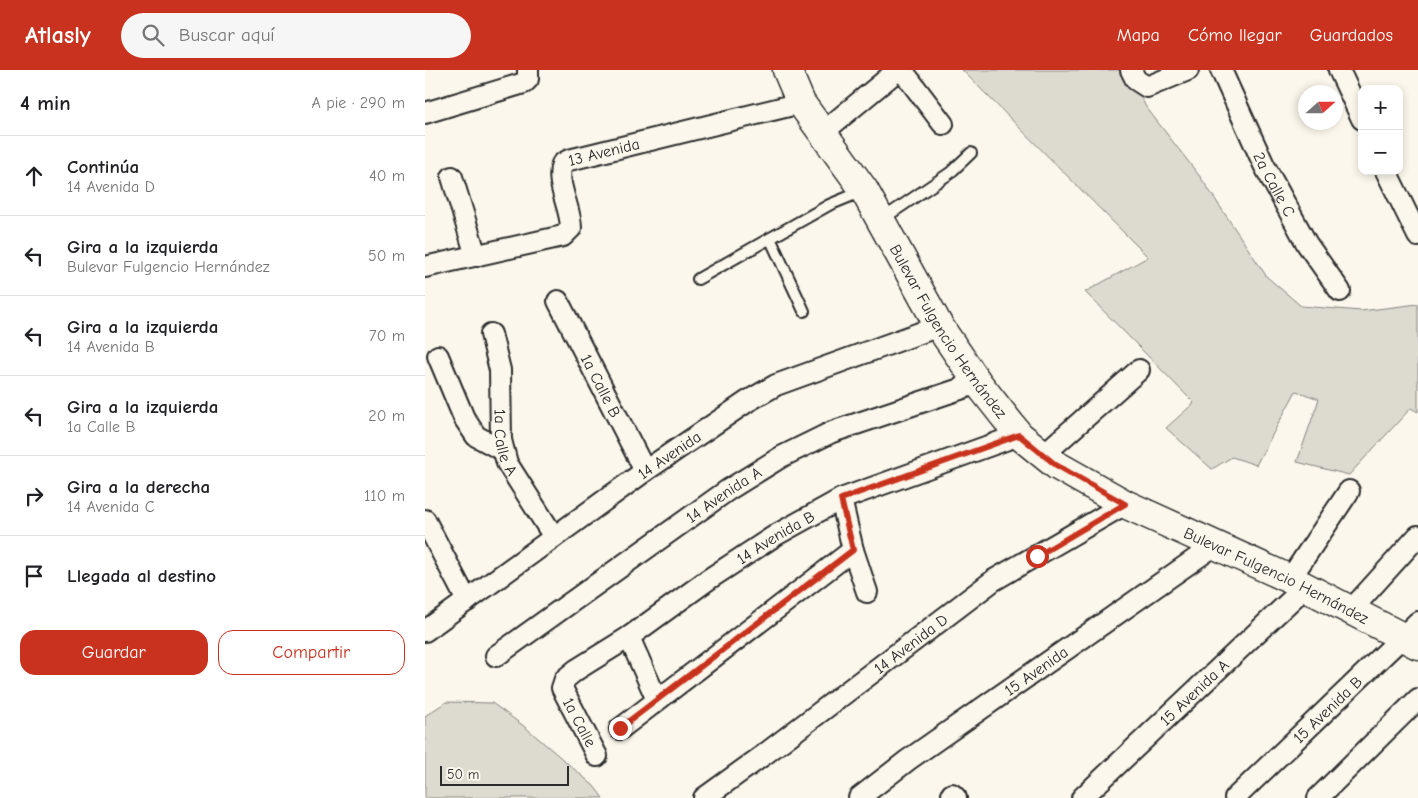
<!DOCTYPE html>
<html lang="es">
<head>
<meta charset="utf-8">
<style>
	:root { --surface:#fff; --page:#f6f6f6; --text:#202124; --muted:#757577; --line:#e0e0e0; --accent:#c8321e }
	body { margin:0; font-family:"Comic Neue",sans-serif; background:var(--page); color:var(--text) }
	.controls { position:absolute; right:15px; top:15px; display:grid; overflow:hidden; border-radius:10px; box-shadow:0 2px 8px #0003 }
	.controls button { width:45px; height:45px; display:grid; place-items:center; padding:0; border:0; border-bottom:1px solid var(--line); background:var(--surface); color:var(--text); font:25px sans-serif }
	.compass { position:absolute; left:873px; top:15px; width:45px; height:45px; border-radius:50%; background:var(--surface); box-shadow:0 2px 8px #0003; rotate:69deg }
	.scale { position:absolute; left:15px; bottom:12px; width:129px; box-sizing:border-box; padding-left:5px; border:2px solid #2b2b2b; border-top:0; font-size:14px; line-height:18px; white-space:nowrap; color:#2b2b2b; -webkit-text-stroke:4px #fbf7ec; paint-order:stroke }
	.stop { position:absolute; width:15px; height:15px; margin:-11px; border:4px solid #c8321e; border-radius:50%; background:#fff }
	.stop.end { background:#c8321e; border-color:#fff; box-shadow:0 1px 5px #0008 }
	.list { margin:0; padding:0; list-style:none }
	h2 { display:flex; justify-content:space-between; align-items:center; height:65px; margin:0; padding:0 20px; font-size:21px }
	h2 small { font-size:16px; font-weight:400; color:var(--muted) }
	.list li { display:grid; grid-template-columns:32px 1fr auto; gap:15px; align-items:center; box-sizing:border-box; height:80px; padding:0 20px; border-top:1px solid var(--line) }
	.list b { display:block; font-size:19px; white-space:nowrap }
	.list p { margin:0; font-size:16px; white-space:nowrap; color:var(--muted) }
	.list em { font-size:16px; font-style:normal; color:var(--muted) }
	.actions { display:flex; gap:10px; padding:15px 20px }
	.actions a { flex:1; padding:11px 0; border:1px solid var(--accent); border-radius:15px; text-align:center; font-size:18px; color:var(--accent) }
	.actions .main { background:var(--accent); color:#fff }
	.icon { flex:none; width:28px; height:28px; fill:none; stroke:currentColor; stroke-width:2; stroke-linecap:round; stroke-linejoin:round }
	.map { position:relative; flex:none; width:993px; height:728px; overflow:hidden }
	header { display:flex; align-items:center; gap:30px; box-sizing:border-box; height:70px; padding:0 25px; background:var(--accent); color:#fff }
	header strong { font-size:24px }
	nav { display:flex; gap:28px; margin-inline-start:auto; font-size:18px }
	.search { width:350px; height:45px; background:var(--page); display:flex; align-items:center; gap:12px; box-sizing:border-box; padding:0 18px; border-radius:28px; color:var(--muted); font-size:19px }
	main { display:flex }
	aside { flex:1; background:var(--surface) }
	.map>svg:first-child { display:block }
</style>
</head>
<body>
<header>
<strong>Atlasly</strong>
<div class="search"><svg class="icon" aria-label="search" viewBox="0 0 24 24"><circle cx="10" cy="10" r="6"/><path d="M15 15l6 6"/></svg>Buscar aquí</div>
<nav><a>Mapa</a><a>Cómo llegar</a><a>Guardados</a></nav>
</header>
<main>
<aside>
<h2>4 min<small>A pie · 290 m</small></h2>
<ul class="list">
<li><svg class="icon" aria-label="ahead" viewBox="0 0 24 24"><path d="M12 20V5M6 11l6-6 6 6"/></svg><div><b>Continúa</b><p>14 Avenida D</p></div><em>40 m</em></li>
<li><svg class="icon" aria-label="left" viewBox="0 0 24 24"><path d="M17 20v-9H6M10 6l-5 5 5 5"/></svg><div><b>Gira a la izquierda</b><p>Bulevar Fulgencio Hernández</p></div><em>50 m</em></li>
<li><svg class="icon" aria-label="left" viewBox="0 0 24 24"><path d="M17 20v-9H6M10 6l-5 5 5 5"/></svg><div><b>Gira a la izquierda</b><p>14 Avenida B</p></div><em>70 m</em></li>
<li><svg class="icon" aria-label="left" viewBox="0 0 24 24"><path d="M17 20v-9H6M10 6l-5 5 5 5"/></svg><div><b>Gira a la izquierda</b><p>1a Calle B</p></div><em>20 m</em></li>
<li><svg class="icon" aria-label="right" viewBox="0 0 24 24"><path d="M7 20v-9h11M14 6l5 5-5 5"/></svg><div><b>Gira a la derecha</b><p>14 Avenida C</p></div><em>110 m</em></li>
<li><svg class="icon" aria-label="arrive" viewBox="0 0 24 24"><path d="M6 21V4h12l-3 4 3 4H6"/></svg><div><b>Llegada al destino</b></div></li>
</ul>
<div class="actions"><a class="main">Guardar</a><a>Compartir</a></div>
</aside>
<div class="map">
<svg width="993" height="728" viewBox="0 0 993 728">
	<rect width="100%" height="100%" fill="#fbf7ec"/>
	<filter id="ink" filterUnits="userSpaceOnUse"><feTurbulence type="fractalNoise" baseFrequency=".02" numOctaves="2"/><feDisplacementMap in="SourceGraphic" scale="10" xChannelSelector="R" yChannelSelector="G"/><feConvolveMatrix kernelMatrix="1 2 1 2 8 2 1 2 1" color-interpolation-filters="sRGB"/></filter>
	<g filter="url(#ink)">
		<path fill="#dddad0" stroke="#84827e" d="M537,0H702L721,37L776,108L842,207L876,236L936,241L993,234V342L986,338L924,405L872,392L894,329L871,321L831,395L807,387L787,399L741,358L769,333L660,222L723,187Z
			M21,632L67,633L100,657L169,716L178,728H0V646Z"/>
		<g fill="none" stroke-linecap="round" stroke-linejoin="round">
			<g stroke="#2b2b2b" stroke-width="14">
				<path id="lane" d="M456,150L525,103L546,83
					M345,168L379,241
					M273,209L404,135L438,121"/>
			</g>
			<g stroke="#2b2b2b" stroke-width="24">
				<g id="street">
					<path d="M477,0L518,54"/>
					<path d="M706,0L711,10L722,17L763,0"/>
					<path id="s1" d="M796,0L839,95L882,174L915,221"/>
					<path d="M914,0L937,49"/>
					<path d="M0,43L99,13L103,9V0"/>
					<path d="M397,63L473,0"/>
					<path d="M961,101L993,166"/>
					<path d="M27,107L51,186"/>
					<path id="s2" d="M0,197L138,166L146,158C146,137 130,114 137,94L144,90L376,33"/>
					<path id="s3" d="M133,231L220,401"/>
					<path id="s4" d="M66,264L75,300L76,370L82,393L129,467"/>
					<path d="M13,286L39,348L51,366L77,380"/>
					<path d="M618,385L714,300"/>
					<path d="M416,429L428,480L442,522"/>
					<path d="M0,450L42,531"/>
					<path d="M865,509L924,421"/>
					<path d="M926,540L993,466"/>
					<path id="s5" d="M0,561L220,401L323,331L351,315L514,256"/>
					<path d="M204,567L232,630"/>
					<path id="s6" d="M71,586L303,420L356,387L407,362L553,313"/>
					<path d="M195,659L428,480"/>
					<path id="s7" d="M172,686L137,618L140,609L151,600L204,567L284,509L351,465L416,429L594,365"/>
					<path d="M527,724L531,728"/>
					<path id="s8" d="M279,728L340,684L569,510L700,434"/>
					<path id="s9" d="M434,728L483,690L789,476"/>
					<path id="s10" d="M657,728L880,517"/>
					<path id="s11" d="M810,728L993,552"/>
					<path d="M893,728L993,629"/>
				</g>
			</g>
			<g stroke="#2b2b2b" stroke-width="31">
				<g id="secondary">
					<path id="s12" d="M362,0L376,33L439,120L514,256L553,313L594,365L631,395L700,434L865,509L993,575"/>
				</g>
			</g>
			<use href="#lane" stroke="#fbf7ec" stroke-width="10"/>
			<use href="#street" stroke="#fbf7ec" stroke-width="20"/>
			<use href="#secondary" stroke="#fbf7ec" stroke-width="28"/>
		</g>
	</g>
	<g fill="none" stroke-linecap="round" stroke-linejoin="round" filter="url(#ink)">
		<path stroke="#c8321e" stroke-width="6" d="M195,658L428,480L416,429L594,365L631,395L700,434L612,486"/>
	</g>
	<g text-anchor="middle" stroke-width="4.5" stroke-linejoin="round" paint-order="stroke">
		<g font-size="16" fill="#2b2b2b" stroke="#fbf7ec">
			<text dy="6" stroke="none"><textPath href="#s2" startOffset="262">13 Avenida</textPath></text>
			<text dy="6" stroke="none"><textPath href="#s1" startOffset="126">2a Calle C</textPath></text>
			<text dy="6" stroke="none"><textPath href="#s12" startOffset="308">Bulevar Fulgencio Hernández</textPath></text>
			<text dy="6" stroke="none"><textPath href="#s3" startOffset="95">1a Calle B</textPath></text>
			<text dy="6" stroke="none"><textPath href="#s4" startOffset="110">1a Calle A</textPath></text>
			<text dy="6" stroke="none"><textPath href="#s5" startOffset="301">14 Avenida</textPath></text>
			<text dy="6" stroke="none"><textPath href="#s6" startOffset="279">14 Avenida A</textPath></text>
			<text dy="6" stroke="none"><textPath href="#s7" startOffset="340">14 Avenida B</textPath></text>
			<text dy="6" stroke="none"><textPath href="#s12" startOffset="728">Bulevar Fulgencio Hernández</textPath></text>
			<text dy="6" stroke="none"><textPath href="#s8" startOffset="258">14 Avenida D</textPath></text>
			<text dy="6" stroke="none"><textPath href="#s9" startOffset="218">15 Avenida</textPath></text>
			<text dy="6" stroke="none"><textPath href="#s10" startOffset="154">15 Avenida A</textPath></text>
			<text dy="6" stroke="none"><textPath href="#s11" startOffset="128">15 Avenida B</textPath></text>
			<text transform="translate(155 652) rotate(62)" y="6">1a Calle</text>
		</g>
	</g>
</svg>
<div class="controls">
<button>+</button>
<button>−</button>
</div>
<svg class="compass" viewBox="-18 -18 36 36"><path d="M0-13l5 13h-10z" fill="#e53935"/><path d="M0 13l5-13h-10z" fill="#757577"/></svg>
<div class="scale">50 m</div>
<div class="stop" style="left:612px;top:486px"></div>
<div class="stop end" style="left:195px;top:658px"></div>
</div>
</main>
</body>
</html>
